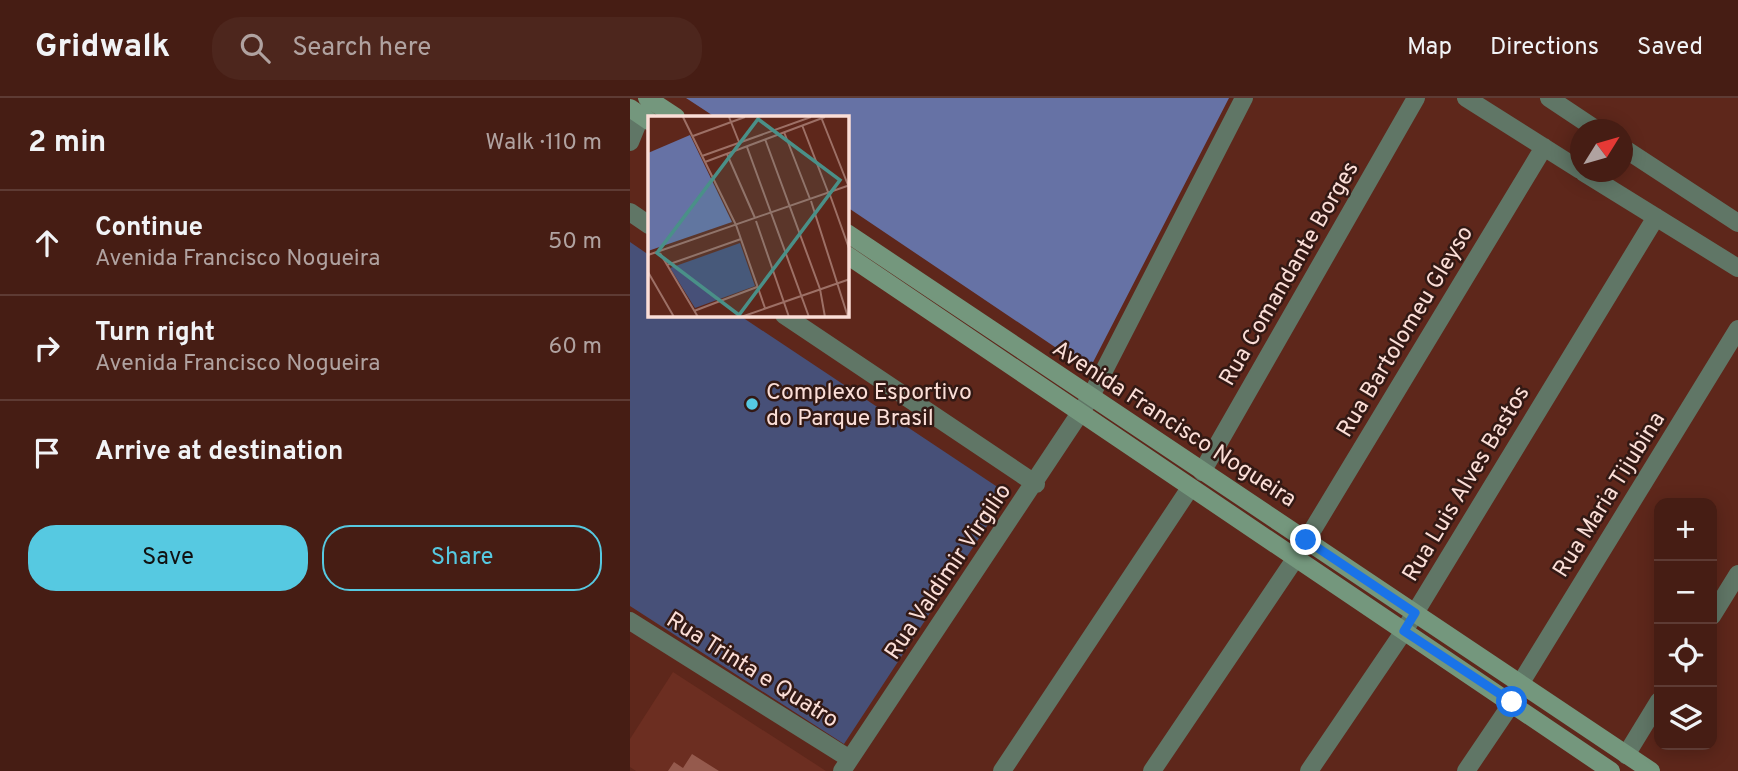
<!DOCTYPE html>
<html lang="en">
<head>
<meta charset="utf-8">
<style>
	:root { --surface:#461d14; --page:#4d261d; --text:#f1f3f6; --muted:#b0a2a0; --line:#5e3b34; --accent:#56c9e1 }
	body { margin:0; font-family:Overpass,sans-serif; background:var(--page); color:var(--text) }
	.controls { position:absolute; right:21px; bottom:21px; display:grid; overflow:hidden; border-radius:14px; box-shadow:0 4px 18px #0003 }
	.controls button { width:63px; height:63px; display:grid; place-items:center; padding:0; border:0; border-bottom:2px solid var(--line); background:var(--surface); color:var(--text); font:35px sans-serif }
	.compass { position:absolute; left:940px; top:21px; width:63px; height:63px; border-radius:50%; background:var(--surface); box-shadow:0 4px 18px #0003; rotate:53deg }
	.stop { position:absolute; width:21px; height:21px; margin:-16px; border:5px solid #1a73e8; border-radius:50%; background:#fff }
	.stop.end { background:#1a73e8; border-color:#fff; box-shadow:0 2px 7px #0008 }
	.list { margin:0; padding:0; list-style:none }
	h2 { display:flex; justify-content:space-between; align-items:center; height:91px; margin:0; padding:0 28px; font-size:30px }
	h2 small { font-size:23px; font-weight:400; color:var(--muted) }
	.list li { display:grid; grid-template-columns:46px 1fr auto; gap:21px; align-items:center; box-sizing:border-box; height:105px; padding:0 28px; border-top:2px solid var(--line) }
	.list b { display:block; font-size:26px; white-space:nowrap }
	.list p { margin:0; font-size:23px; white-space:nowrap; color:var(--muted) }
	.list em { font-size:23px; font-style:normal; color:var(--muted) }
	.actions { display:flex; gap:14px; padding:21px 28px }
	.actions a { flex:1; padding:16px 0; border:2px solid var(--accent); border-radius:28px; text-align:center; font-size:24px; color:var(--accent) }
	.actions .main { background:var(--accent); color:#111 }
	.icon { flex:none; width:38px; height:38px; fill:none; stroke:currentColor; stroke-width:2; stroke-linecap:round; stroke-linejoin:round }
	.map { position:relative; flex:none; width:1108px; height:673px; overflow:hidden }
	header { display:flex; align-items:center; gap:42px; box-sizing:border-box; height:98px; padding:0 35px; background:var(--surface); border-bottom:2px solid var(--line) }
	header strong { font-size:33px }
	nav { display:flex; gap:38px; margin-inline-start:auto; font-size:24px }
	.search { width:490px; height:63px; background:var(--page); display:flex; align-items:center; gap:18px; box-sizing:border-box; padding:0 24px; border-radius:28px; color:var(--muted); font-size:26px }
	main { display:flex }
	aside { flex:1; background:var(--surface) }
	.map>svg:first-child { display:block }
</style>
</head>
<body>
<header>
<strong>Gridwalk</strong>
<div class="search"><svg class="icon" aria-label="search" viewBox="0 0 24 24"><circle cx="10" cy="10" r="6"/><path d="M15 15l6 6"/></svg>Search here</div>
<nav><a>Map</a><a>Directions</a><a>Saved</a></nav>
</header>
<main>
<aside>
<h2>2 min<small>Walk · 110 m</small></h2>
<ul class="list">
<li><svg class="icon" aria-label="ahead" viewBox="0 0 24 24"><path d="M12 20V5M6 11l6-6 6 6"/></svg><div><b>Continue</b><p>Avenida Francisco Nogueira</p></div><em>50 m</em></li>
<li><svg class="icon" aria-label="right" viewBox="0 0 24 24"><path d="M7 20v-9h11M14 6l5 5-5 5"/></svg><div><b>Turn right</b><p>Avenida Francisco Nogueira</p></div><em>60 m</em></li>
<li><svg class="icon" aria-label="arrive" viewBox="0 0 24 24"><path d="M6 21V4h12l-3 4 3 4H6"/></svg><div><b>Arrive at destination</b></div></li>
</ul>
<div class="actions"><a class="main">Save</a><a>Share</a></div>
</aside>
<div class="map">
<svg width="1108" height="673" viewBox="0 0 1108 673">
	<rect width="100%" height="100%" fill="#5e271b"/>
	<path fill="#6c2e21" d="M43,574L196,673H6L0,669V641Z"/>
	<path fill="#475078" d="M0,144L19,157V217H109L378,396L214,646L0,508Z"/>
	<path fill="#6672a5" d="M56,0H599L459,272L217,109V19H85Z"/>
	<path fill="#955a4d" d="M62,656L89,673H38L44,664L53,670Z"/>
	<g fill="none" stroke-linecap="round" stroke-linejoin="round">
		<path stroke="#607666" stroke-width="18" d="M836,0L950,72
			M919,0L967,32
			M0,44L11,17
			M992,49L1108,125
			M953,74L1108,170
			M0,114L19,127
			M154,217L406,386
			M572,374L786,0
			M1082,518L1108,476
			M0,523L220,661
			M890,586L1108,231
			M996,657L1029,603
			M212,673L460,300L614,0
			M372,673L560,390
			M522,673L665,461L914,49
			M679,673L774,533L1026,119
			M836,673L882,605"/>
		<path stroke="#74977d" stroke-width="18" d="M17,0L46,19
			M0,10L19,23
			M217,135L1021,673
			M217,157L981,673"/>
	</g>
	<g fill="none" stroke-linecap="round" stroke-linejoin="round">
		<path stroke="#1a73e8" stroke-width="9" d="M676,442L785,515L774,533L882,604"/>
	</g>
	<circle fill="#56c9e1" stroke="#331914" stroke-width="2.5" cx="122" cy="306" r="7"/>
	<g text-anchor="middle" stroke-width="5" stroke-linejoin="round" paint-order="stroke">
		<g font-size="23" fill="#fbded7" stroke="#331914">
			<text transform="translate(658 175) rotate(-60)" y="8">Rua Comandante Borges</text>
			<text transform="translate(774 233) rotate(-59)" y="8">Rua Bartolomeu Gleyso</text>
			<text transform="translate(545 325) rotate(33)" y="8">Avenida Francisco Nogueira</text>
			<text transform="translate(835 385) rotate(-59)" y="8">Rua Luis Alves Bastos</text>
			<text transform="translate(978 396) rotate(-58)" y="8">Rua Maria Tijubina</text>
			<text transform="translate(317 473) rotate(-56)" y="8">Rua Valdimir Virgilio</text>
			<text transform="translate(123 571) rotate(32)" y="8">Rua Trinta e Quatro</text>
		</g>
		<g font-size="23" fill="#fbded7" stroke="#331914" text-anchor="start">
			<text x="136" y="301">Complexo Esportivo<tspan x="136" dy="26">do Parque Brasil</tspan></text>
		</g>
	</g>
	<g transform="translate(18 18)">
		<rect width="201" height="201" fill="#5e271b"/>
		<path d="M92,127L107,170L47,192L22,152Z" fill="#475078"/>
		<path d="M42,19L84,106L0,135V37Z" fill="#6672a5"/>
		<path fill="none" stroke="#9d7066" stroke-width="2" d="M35,1L88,109L117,192M81,1L91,26M173,1L202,74M154,9L180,76M136,16L162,83M45,20L97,1M117,23L172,173L177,201M99,31L161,201M79,38L107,102M54,40L163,1M57,46L177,1M182,79L202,135M163,85L200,201M108,105L141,201M12,137L50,201M0,139L202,69M19,149L93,123M0,156L26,201M46,195L109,171M93,201L202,163"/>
		<path fill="#4a9088" fill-opacity="0.15" stroke="#4a9088" stroke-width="3.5" d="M110,3L192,64L91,199L9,137Z"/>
		<rect width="201" height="201" fill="none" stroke="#fbded7" stroke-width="3.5"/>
	</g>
</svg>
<div class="controls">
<button>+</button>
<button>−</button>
<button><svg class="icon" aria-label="locate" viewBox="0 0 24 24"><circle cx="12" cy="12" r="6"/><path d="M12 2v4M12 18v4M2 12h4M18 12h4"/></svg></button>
<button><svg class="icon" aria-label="layers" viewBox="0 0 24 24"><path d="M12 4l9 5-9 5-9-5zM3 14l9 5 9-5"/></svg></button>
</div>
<svg class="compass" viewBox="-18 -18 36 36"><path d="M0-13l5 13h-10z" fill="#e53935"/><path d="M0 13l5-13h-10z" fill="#b0a2a0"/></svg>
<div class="stop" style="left:882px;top:604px"></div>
<div class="stop end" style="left:676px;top:442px"></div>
</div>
</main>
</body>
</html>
